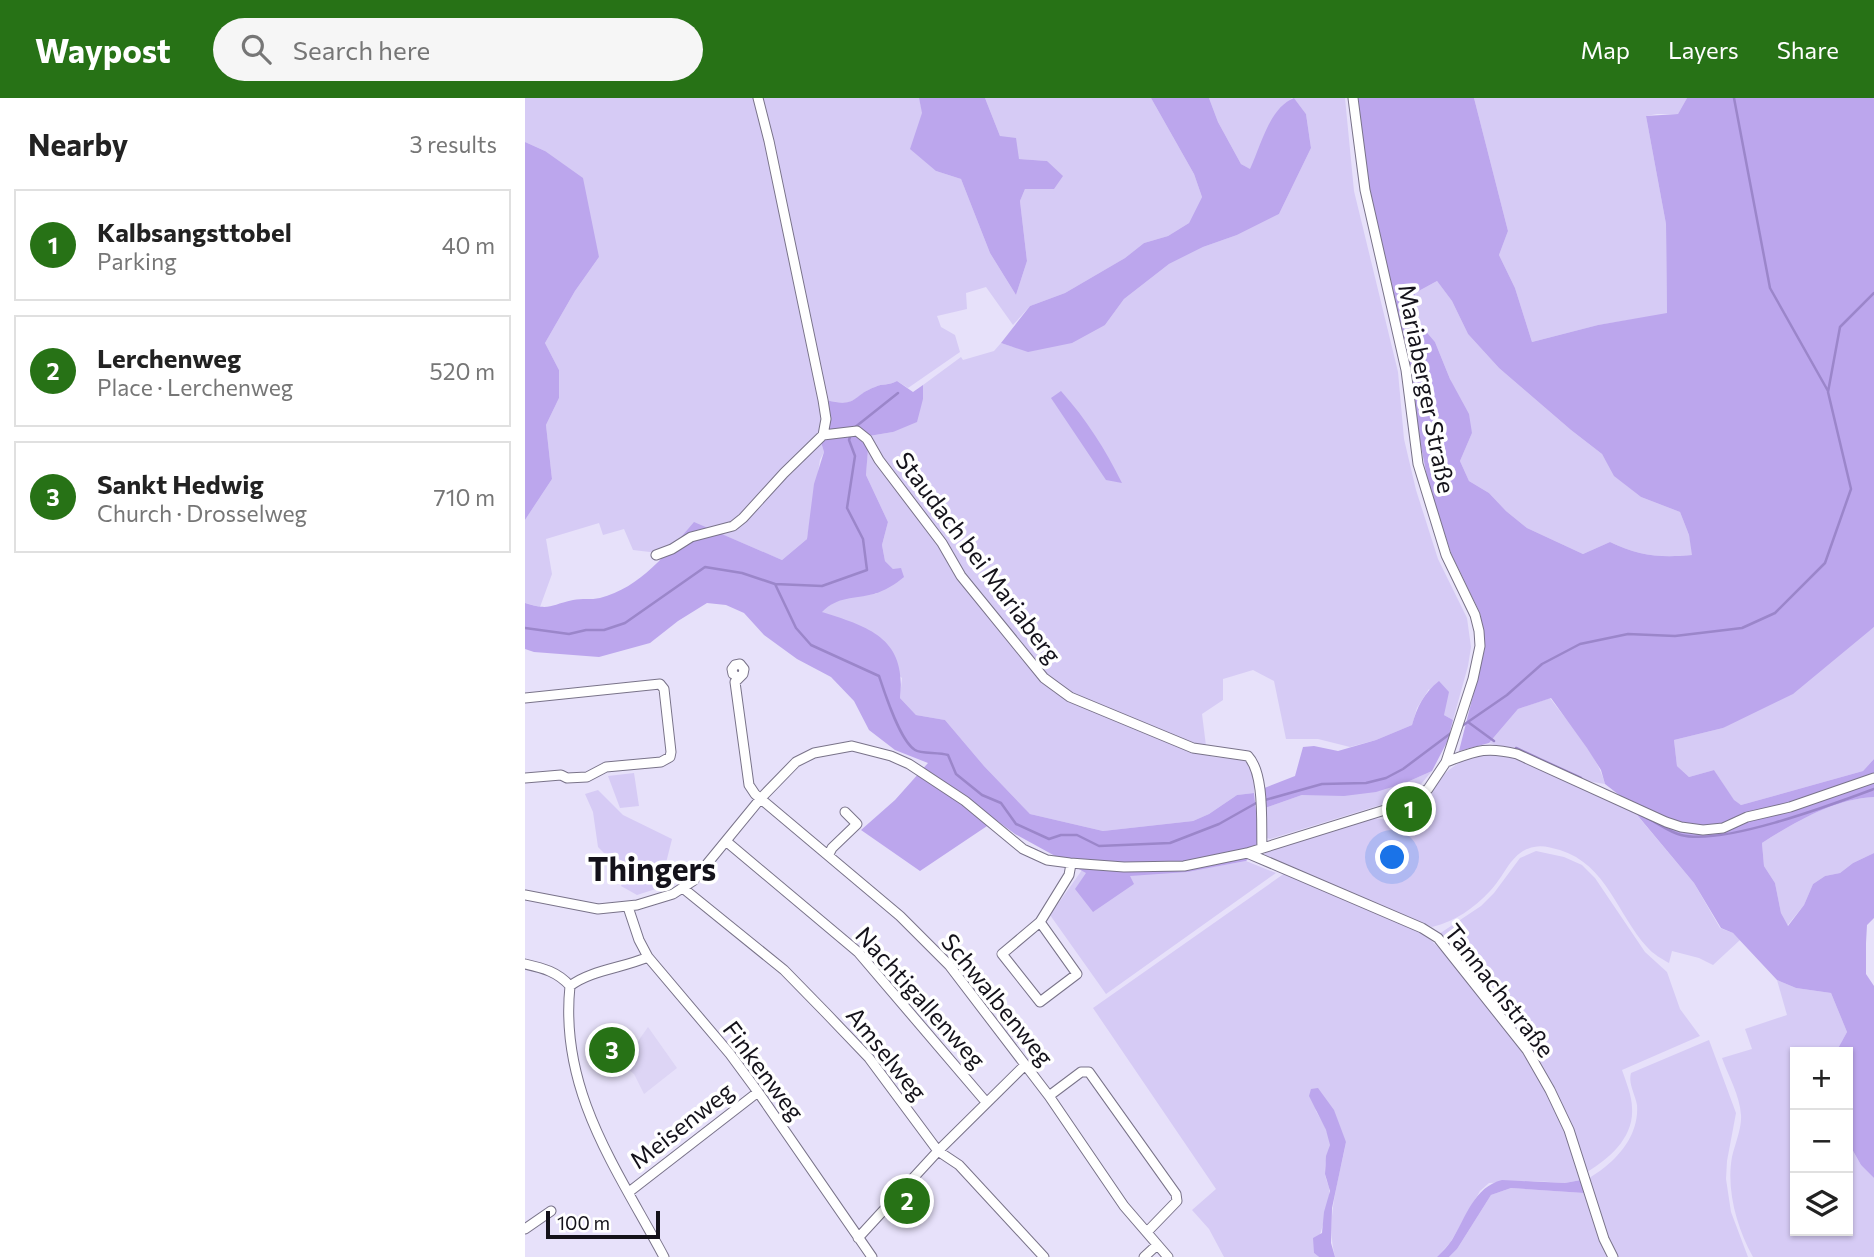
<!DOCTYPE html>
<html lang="en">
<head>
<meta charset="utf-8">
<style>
	:root { --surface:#fff; --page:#f6f6f6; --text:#222; --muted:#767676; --line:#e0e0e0; --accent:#277216 }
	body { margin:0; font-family:Commissioner,sans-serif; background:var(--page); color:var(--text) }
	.controls { position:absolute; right:21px; bottom:21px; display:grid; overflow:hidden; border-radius:0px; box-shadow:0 2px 5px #0004 }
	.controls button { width:63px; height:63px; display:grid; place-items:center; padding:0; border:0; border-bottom:2px solid var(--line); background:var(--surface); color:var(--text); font:35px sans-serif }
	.scale { position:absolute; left:21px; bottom:18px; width:114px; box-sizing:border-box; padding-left:7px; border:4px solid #14121a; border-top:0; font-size:19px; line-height:24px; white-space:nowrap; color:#14121a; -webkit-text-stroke:5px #fff; paint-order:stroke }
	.you { position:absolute; left:868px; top:760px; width:24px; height:24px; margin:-18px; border:5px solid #fff; border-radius:50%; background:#1a73e8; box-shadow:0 0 0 10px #1a73e833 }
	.badge { display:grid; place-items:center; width:46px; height:46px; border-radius:50%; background:var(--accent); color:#fff; font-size:23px; font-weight:700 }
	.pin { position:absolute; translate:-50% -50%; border:4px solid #fff; box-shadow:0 2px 7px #0006 }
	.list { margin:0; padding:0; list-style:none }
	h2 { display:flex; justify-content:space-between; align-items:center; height:91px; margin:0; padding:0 28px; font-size:30px }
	h2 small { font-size:23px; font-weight:400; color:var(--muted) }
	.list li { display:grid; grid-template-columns:46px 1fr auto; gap:21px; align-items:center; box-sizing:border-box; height:112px; margin:0 14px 14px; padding:0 14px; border:2px solid var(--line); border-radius:0px }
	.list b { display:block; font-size:26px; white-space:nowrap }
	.list p { margin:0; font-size:23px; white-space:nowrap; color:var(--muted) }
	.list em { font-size:23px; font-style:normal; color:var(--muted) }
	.icon { flex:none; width:38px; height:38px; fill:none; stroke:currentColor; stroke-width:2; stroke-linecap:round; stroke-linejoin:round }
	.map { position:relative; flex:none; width:1349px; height:1159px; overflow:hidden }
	header { display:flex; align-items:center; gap:42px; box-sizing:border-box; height:98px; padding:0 35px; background:var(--accent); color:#fff }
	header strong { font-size:33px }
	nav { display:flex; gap:38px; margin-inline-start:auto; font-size:24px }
	.search { width:490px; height:63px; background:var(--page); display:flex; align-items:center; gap:18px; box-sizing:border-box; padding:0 24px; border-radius:38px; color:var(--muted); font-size:26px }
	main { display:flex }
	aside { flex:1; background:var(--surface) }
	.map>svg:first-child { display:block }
</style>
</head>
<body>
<header>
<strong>Waypost</strong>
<div class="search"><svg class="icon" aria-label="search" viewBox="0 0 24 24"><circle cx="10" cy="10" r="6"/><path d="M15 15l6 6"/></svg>Search here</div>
<nav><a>Map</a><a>Layers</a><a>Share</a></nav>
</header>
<main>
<aside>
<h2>Nearby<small>3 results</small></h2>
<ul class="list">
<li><span class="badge">1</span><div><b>Kalbsangsttobel</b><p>Parking</p></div><em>40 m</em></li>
<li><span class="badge">2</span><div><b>Lerchenweg</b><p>Place · Lerchenweg</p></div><em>520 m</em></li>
<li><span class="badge">3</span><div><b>Sankt Hedwig</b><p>Church · Drosselweg</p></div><em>710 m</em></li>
</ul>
</aside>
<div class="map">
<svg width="1349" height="1159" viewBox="0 0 1349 1159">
	<rect width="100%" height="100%" fill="#e7e1fa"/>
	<path fill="#ddd5f5" d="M123,929L152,970L119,996L109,976L103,971L99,957L107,952Z"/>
	<path fill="#d6cbf5" d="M0,0H231L256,112L297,318L296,331L290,341L217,420L142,456L108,452L99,431L78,437L74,425L21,441L27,476L15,509L0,505V422L27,381L21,327L34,300V272L20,245L50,193L74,159L20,53L0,44Z
		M236,0H394L411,73L436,81L465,155L491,197L502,163L495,103L500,91H529L522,63L494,61L475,38L460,0H626L669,76L677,99L664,125L643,138L619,145L600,160L540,195L505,208L488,227L461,189L441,195L442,211L412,218L416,229L430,237L435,254L383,290L372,283C363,288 357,285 350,289C326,299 333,310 301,302Z
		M684,0H767C745,18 736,45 726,72L716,66L693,24Z
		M769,0H820L829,93L873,274L879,341L891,392L913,461L942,520L946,549L943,568L928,622L919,617L904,591L892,610L887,627L851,642L825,649L793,641H761L749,583L728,572L698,581V602L677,616L681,648H668L546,596L522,579L436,471L356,361L344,338L368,334L398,301V287L436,259L438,262L469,253L476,245L488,249L580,227L599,201L644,166L678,149L712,137L754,116L786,50L781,16Z
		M949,0H1162L1153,16H1132L1121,18L1141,126L1142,216L1073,227L1007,244L990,190L974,157L983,133Z
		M912,183L927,203L943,236L974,270L1046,332L1077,356L1090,378L1116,399L1155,414L1164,437L1168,457C1136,460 1113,458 1085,444L1058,456L1002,430L981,413L964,395L944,383L935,363L947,335L910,244L893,224L890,195Z
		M296,344L299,354L295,362L282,441L257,462L194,435L209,429L261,375Z
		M343,347L517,583L529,594L546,602L667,653L689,659L720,662L730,677L729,695L712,697L684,716L668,723L578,733L505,716L459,668L420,622L391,617L375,600L377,580L296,513C313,499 329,498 351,496L368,471L360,463L357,447L363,424L341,377Z
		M1349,529V661L1338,673L1216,707L1209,703L1189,672L1164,679L1152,668L1149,642L1198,630Z
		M1025,600C1045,627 1071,654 1080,686L1056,682L1016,660L964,645L993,611Z
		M958,653L992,658L1076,696L1111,716L1169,785L1195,830L1208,835L1215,842L1188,867L1174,860L1147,853L1144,865C1137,861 1128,856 1122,849C1092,816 1082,767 1035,752C1026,750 1018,747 1009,749C986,753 980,778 965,793C949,810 931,823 907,829L739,757L741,754L848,721C872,719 879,734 901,718C904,709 905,698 909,690C919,671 939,661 958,653Z
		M907,673L891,692L875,701L745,741L742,740L740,710L777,697L880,685Z
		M109,675L114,708L95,710L83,678Z
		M73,692L98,717L147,741L141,765L146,786L112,797L96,788L102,772L98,763L79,755L73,749L68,714L60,696Z
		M1349,699V755L1328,765L1315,775L1300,778L1288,786L1279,807L1262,828L1256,815L1250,785L1239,768L1237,745C1270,724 1309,701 1349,699Z
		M1011,753L1039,759L1057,767L1070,780L1120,854L1142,874L1155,911L1175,938L1097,972C1101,984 1107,998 1107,1010C1109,1039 1085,1060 1062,1074L1027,991L914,836L956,808L969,795L995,760Z
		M721,763L751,775L581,896L525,817L557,772L562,775C621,779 663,774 721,763Z
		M760,775L896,833C921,855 943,882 963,909C993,947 1021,986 1041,1031C1048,1047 1051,1065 1056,1082L1040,1085L1009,1083L964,1085L955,1093L925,1145L912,1159H810C800,1121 814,1082 821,1044L790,1011C795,1021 805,1035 805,1047C804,1056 799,1064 800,1074C800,1080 803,1085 804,1090C806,1101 794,1143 789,1155L794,1159H699L684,1131L667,1112L691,1091L568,910Z
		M1252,882L1271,890L1306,895L1322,934L1311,954H1270V1133H1323V1044L1336,1067L1349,1080V1159H1228C1212,1130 1201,1092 1207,1059C1210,1046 1217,1030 1216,1017C1215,998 1203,977 1197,960L1227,951L1220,931L1262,917Z
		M1184,942L1211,1015L1202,1063L1201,1081L1206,1114L1223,1159H1091L1062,1082C1068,1077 1074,1074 1080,1069C1099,1054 1114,1032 1112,1007C1110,996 1103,986 1106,975Z
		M986,1090L1059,1095L1085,1159H924L932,1151L966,1097Z"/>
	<path fill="#bca6ed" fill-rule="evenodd" d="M394,0H460L475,38L491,40L494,61L522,63L538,78L529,91H500L495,103L502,163L491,197L465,155L436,81L411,73L385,51L397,15Z
		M626,0H684L693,24L716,66L725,71C736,48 744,10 769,0L781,16L786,50L754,116L712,137L678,149L644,166L599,201L580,227L547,245L503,254L476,245L505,208L540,195L600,160L619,145L643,138L664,125L677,99L669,76Z
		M832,0H949L983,133L974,157L990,190L1007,244L1073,227L1142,215L1141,126L1121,18L1153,16L1162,0H1349V529L1268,596L1198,630L1149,642L1152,668L1164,679L1189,672L1209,702L1216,707L1338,673L1349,661V699C1309,701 1270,724 1237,745L1239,768L1250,785L1256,815L1263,828L1279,807L1288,786L1300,778L1315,775L1328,765L1349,755V820L1342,827L1341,845V876L1349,888V1080L1336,1067L1323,1044V954H1311L1322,934L1306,895L1271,890L1252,882L1208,835L1196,830L1169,785L1098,700L1080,686L1076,672L1062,650L1026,600L993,611L964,645L934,653L960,550L955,515L926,455L904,389L894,338L886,271L844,90ZM912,183L927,203L943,236L974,270L1046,332L1077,356L1089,378L1116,399L1155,414L1164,437L1167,457C1136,460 1113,458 1085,444L1058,456L1002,430L981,413L964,395L944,383L935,363L947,335L944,316L925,281L910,244L893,224L890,195Z
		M0,44L20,53L58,80L74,159L50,193L20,245L34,272V300L21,327L27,381L0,422Z
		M372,283L388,294L398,287V301L392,324L368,334L344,338L341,377L363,424L357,447L360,463L368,471L376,470L379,479C371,486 359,493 349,496C329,501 313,498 297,514C344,529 382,540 375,600L391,617L420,622L459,668L505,716L578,733L668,723L684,716L712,697L729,695L735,749L721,763L662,774L605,778L609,786L568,814L550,791L561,775L490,736L471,722L395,773L336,732L370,702L403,665L370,652L344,632L329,603L306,579L272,561L239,537L219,515L201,507L182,505L153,523L125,545L74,559L9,554L0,551V505C25,513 25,507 48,502C57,500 66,502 75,500C115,490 143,454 169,424L257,462L282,441L289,386L299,354L296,344L301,302C333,310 326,298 350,289C358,285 363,288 372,283Z
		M536,293C562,322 580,351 597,385L581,382L526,300Z
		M914,583L924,594L919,617L928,622L923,642L907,673L880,685L851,694L819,698L777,697L740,710L737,691L770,678L778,649L789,648L813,653L851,642L887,627C892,609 899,595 914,583Z
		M793,990L809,1012L821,1044L807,1110L806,1145L810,1159H794L789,1155L788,1140L797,1135L799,1114L805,1093L800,1076L801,1058L805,1047L801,1032L784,998L786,991Z
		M977,1082L1040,1085L1056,1082L1059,1095L986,1090L966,1097L932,1151L924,1159H912C917,1154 923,1148 927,1142C941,1119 949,1089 977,1082Z"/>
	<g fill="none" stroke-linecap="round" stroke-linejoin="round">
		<path stroke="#9b86ca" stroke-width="2.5" d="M1209,0L1245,190L1303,293
			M329,330L373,295
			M250,486L297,488L342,472L338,441L322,410L330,358L324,342L326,336
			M0,530L44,536L61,532H79L100,525L180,469L217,475L250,486L271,530L286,547L354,578C360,596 375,643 390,652C396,656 413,654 423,657L431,676L457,697L476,705L491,726L524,741L536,737H552L574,748L645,745L694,726L733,704
			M943,624L969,643
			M937,628L982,597L1017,566L1055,546L1103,536L1150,538L1217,530L1250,515L1300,465L1326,391L1303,294L1315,229L1349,195
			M991,650L1056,680
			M740,702L797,686L841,685L861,680L878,671L926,635
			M1122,720C1133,725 1144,734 1156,737C1197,748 1306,707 1349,691"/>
		<g stroke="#797389" stroke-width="11">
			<path id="minor" d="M233,0L244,43L298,302L301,321L298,337
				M298,337L332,333L342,341L354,362L417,445L436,478L519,580L545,599L668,650L723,658C740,676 736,726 737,750
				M131,457L147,451L166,439L208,428L218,420L259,375L298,337
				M213,579L208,576L207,571L210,567L215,566L219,571L218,576L210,584L224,687L230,696L375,818L424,867L524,998L599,1108L643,1159
				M0,600L135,586L139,591L146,654L145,659L136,664L81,669L62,679L42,680L36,677L0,680
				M921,664C951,653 960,648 992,656L1141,724L1156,729L1178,732L1198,730L1222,719L1265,709L1349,680
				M202,744L333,854L461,1004
				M722,755L897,830L913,840L1002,952L1025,992L1044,1032L1079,1141L1088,1159
				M304,756L307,750L332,726L320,714
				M159,791L259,872L301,915L344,960L413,1053L434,1067L519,1159
				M0,797L73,811L112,807L148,796L168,783L236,700L271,664L289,655L327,648L366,658L384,666L440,703L498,751L522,762L545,765L599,769L659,768L722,755L879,706L903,691L921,664L948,581L955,548L954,533L950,517L921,457L893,366L881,272L840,92L828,0
				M103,809L114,842L123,859L205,956L233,994L347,1159
				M515,824L477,856L515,904L552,876L515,824L544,777L546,766
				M123,859C98,870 66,872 45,888C34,993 92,1071 139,1159
				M0,866C18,870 33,874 45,888
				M524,998L556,974H564L651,1096L652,1103L622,1134
				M104,1094L233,994
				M0,1131L26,1113
				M333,1140L413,1053L500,967
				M619,1159L632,1147"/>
		</g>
		<use href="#minor" stroke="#fff" stroke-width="9"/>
	</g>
	<g text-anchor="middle" stroke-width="7" stroke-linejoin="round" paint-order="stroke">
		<g font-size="24" fill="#14121a" stroke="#fff">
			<text transform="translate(901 291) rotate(79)" y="8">Mariaberger Straße</text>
			<text transform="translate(453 460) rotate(53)" y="8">Staudach bei Mariaberg</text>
			<text transform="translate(974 893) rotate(52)" y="8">Tannachstraße</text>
			<text transform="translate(395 900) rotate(48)" y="8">Nachtigallenweg</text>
			<text transform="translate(472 902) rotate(51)" y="8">Schwalbenweg</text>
			<text transform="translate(361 956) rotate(51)" y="8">Amselweg</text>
			<text transform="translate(238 973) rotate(53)" y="8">Finkenweg</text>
			<text transform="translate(157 1028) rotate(-38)" y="8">Meisenweg</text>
		</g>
		<g font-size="32" font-weight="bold" fill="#14121a" stroke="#fff">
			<text x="127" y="783">Thingers</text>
		</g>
	</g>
</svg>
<div class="controls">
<button>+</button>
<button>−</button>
<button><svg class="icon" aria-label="layers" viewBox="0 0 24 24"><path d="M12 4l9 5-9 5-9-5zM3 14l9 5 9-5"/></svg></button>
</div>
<div class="scale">100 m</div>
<div class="you"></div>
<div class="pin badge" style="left:884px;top:711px">1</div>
<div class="pin badge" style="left:382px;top:1103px">2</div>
<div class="pin badge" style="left:87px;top:952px">3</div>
</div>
</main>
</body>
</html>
